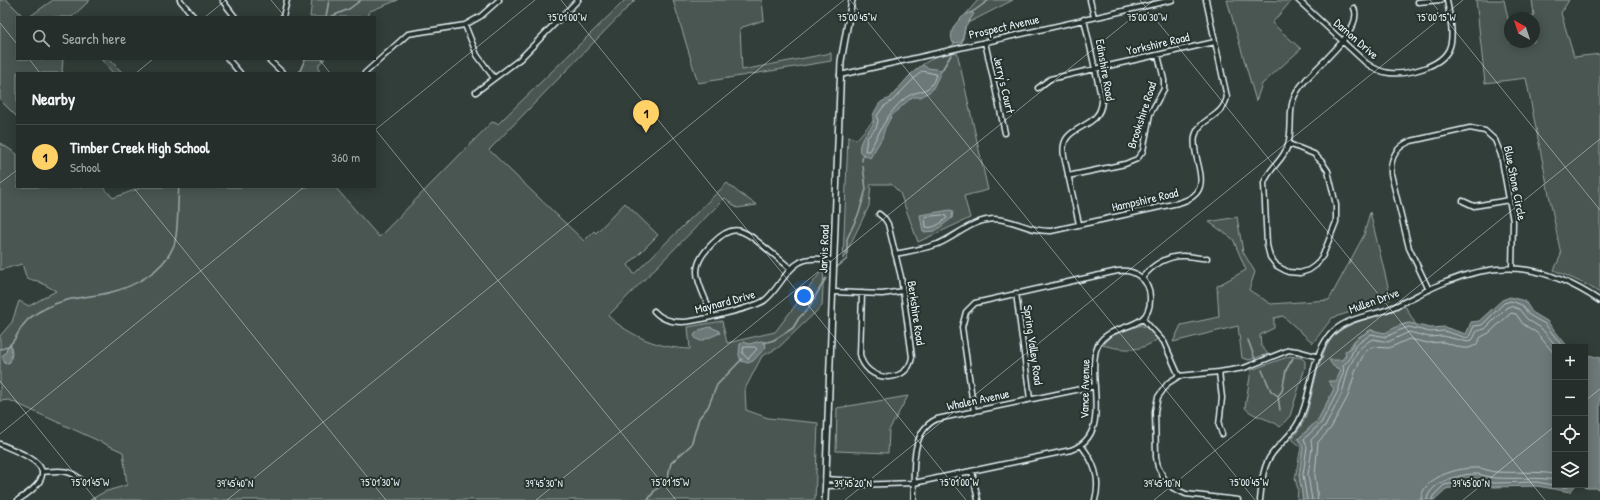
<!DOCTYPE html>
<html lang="en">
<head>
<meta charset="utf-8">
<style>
	:root { --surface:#262e2b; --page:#2e3633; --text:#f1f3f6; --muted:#a4a8a9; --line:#424a47; --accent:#ffd166 }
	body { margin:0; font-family:"Patrick Hand",sans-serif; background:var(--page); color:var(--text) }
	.controls { position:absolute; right:12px; bottom:12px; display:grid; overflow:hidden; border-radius:0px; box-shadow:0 2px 10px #0003 }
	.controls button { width:36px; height:36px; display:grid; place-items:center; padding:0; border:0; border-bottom:1px solid var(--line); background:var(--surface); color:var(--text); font:20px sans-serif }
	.compass { position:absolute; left:1504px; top:12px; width:36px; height:36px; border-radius:50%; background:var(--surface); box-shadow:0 2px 10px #0003; rotate:321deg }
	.you { position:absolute; left:804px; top:296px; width:14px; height:14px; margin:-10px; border:3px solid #fff; border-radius:50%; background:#1a73e8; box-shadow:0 0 0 6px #1a73e833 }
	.badge { display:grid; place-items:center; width:26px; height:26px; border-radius:50%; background:var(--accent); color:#111; font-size:13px; font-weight:700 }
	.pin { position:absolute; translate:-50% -33px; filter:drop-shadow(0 1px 2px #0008) }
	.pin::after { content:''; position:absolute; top:21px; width:14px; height:12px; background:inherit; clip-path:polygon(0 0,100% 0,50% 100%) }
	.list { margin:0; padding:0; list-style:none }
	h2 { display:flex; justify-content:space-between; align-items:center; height:52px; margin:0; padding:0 16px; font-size:17px }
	h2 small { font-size:13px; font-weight:400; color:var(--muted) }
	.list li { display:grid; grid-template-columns:26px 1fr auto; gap:12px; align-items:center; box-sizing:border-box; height:64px; padding:0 16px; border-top:1px solid var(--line) }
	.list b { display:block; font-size:15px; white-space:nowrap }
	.list p { margin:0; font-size:13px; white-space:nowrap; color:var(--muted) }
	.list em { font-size:13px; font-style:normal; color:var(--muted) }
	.icon { flex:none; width:22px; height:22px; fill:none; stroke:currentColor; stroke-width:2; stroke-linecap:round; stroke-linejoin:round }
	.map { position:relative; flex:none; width:1600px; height:500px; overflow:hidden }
	.search { position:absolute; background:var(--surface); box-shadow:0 2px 10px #0003; left:16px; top:16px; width:360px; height:44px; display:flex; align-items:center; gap:10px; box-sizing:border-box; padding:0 14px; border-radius:0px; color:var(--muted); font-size:15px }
	.panel { position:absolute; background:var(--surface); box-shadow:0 2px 10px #0003; left:16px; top:72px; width:360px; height:116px; border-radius:0px }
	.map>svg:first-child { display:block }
</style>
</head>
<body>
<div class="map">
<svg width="1600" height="500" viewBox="0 0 1600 500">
	<rect width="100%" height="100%" fill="#323e39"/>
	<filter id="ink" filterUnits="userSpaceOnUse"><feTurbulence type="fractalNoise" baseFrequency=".025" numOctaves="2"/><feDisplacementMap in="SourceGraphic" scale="8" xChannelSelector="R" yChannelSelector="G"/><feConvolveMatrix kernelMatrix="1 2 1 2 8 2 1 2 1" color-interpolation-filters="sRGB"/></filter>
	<g filter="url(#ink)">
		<path fill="#495651" stroke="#98a4a4" d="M0,0H7L24,17H17V59H63L62,71L64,73H17V117L0,100Z
			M53,0H90L72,17H29Z
			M312,0H398L370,11L368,17H310Z
			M625,0H635L489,150L584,241L594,231L596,233L625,203L658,235L628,265L634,274L727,183L739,193L757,205L737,208L725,198L608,316C632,337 659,348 690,349L688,327L722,321L727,343L775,332L824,268L822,306L778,348L762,356L745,389L746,410L768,418L818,423L815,500H90L104,492L127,485L123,452L9,400L0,401V336L12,322L19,301L29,306L56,291L38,281L27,279L22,264L0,270V143L17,154V187H103L113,198L143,187H335L379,237L492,122L498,124Z
			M673,0H762L764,20L740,28L742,70L831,53V61L698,83Z
			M978,0H1013L966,24L962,42L957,52L988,190L964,196L970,218L918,242L900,193L891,184H871L869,206L843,259L848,137L857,139L922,65L954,44L959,22Z
			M1227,0L1291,1L1272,23L1301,49L1262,84L1256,101Z
			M1476,0H1504L1508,19H1510V42H1534V18H1516L1534,15L1532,0H1569L1561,13L1574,57L1600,54V293L1587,285L1554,270L1561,255L1526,78L1485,83Z
			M101,59H109L123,73H113Z
			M305,59H325L319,64V73H299Z
			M1370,212L1391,299L1332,318L1313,343L1283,316L1274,318V328L1260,335L1261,346L1268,354L1249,360L1242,358L1238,326L1173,342L1181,325L1219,317L1217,286L1246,270L1233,239L1209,222L1237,217L1243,252L1255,272L1249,290L1271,304L1329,300L1364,235Z
			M1405,306L1416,325C1402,319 1397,331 1386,333C1381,334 1375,330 1370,330C1364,334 1355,338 1352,344C1345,355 1346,358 1333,366L1341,370L1334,389L1318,420L1298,439L1303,447L1299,475L1303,500H1297L1298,489L1295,479L1301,447L1292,439C1297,432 1302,426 1305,418C1314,394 1317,350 1337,333C1354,319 1384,316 1405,306Z
			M1141,325L1148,329L1158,339C1138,353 1124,350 1102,345L1112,335Z
			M1290,356L1302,358L1305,361V368L1290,416L1280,427C1273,419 1254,418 1245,408L1251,370Z
			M908,396L889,430L888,453L836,451L837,408Z"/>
		<path fill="#6d7978" stroke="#9ea9ab" d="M971,12L974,14L965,27L962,42L953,43C947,30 959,17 971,12Z
			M922,65L928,68L942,70L932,90L921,97H912L892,115L885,128L882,138L870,158C867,156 861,155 860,152C857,143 867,132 872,126C875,122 872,120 873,115C874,113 877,107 879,104C880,102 886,99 889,99L911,74Z
			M950,210L953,211L952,218L935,231L923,232L920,215Z
			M1510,297L1525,301L1532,312L1547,321L1568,347H1555V485H1576L1570,492L1537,486L1493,487L1477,483L1446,489L1434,500H1303L1299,475L1303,447L1298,439L1318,420L1334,389L1328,381H1336L1341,370L1333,366L1329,360H1343L1346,356L1345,351L1350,349L1356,339L1371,330L1385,333L1398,326L1409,323L1430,328L1444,327L1466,334L1471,322L1479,321L1502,300Z
			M710,327L718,330L720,333L701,341L696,339L694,335L699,330Z
			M761,341L765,342L766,347L753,361L748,363L741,361L739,355L740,344L744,342L749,344Z
			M11,345L12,354L10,362L5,364L2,356L6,352L7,347Z
			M1585,354L1600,358V491L1597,488H1586L1583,485H1585Z"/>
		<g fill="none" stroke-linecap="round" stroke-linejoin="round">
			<path stroke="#b7c1c5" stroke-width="1" d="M922,71L936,74C931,96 917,88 904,99C887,113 880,132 869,151H865L867,138L876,128L878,121L877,116L883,107L892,101Z
				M945,215L947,218C941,223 934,229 926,227L925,217Z
				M744,347H755L757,349L748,359L743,354Z
				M1307,500L1303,475L1307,447L1304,439L1321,423L1338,391C1337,381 1346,375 1343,365L1349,360L1355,346L1371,334L1386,337L1400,330L1409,327L1430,332L1444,331L1467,338L1470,335L1474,326L1482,325L1504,303L1511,301L1522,305L1529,315L1545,324L1563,347
				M1312,500L1308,475L1312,448L1311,440L1326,425L1342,393L1349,367L1359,349L1369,341L1373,339L1388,342L1409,332L1429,337L1443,336L1468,342L1473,339L1477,331L1485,329L1506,308L1510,306L1519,309L1527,319L1541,328L1557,347
				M1318,500L1315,475L1318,442L1331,428L1348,396L1356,369L1365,352L1372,347L1389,348L1409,339L1428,343L1443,342L1462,348H1469L1476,345L1481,337L1489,333L1511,313L1516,314L1523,324L1537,333L1555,355
				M1421,500C1421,477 1459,467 1478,468C1484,468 1490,472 1496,472C1516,473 1535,471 1555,474
				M1427,500C1428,482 1463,473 1478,474C1484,475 1490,478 1496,478C1516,479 1535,477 1555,480
				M1432,500L1433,496L1444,485L1477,479L1494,483L1537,482L1567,488L1570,485"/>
			<path stroke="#9ea9ab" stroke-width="1.5" d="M971,13L989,0
				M326,17L329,0
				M330,17L349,9L361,0
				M942,70L951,55
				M299,73L305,59
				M862,161L863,154
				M837,267L847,259V239L859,213L866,189L863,166
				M1248,340L1255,359
				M764,343L774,340L793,328L799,318L808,309L826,278
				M0,349C14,347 16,334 24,324C29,317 38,312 46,308C66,297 86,298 108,293C134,287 164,271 174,245C179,231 177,203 179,187
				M1262,370L1271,391L1278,396
				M1278,396L1282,391L1286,370L1293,358
				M1278,396L1280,410
				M648,500L655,490L661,486L667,480L671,463L691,445L699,418L708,407L717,385L742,359"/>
			<g stroke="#e8f1f8" stroke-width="7">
				<path id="minor" d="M180,0L194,17
					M222,0L235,17
					M1090,0L1094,17
					M1298,0L1366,63C1373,68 1381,72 1389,73C1407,75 1441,67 1449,49C1455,35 1449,14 1447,0
					M1418,2L1441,0
					M283,17L287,0
					M465,25L477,55L494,78
					M985,42L1005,133
					M228,59L240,73
					M268,59L283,73
					M365,73L408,34L465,25L481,16L499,0
					M840,75L1172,0
					M1038,88L1050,79L1215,42
					M476,92L520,59L578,0
					M1289,144L1314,154L1322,162L1328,171L1336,205V222L1323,255L1316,265L1309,270L1300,273L1288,272L1277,266L1270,257L1267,245L1264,183C1269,168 1284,160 1288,145C1295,119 1283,105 1305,81C1318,65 1364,29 1354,8
					M1068,176L1125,164L1137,159L1143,151L1150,114L1164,89V80L1158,55
					M1463,201L1474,206L1509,200
					M1079,224L1064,156C1058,122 1100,133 1102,101L1084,19
					M895,254C909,251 924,249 938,244C957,236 972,220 994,219C1015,219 1029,232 1051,231L1178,203C1220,192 1190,161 1195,136C1200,117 1222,119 1227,97L1206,0
					M1142,278C1152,265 1168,255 1185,256C1193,256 1199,259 1207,258
					M1429,290L1409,248L1391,174C1390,158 1397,146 1411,141L1470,128L1485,131L1495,140L1501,155L1513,221L1512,269
					M833,292L882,294L903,291
					M862,293L860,354C865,383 908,385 912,357L901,277L888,224L885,219L879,214
					M1016,293L1030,399
					M654,311C661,319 672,322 682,322C694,322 757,307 765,300C778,290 785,270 800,262C810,257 823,259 833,260
					M712,316C708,302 697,285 697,272C697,260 705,251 713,243C733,223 743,229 762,245C772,253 782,261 791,269
					M1143,319L1164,342L1179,376
					M1219,372L1222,398L1219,425L1222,434
					M0,444C33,458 66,470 18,500
					M1081,445C1094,462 1101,478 1095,500
					M972,471L978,500
					M42,472C56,471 70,468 81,480
					M826,479L854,481L859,483
					M826,486L914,483L1071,450C1113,434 1087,382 1096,350C1105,319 1152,336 1150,297C1150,289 1146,281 1139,276C1131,270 1122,270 1113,272L975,303L966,312L962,327L974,412
					M914,500C914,474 909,431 937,419L1095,386
					M1238,500L1186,494L1173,488L1165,480L1158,467L1156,457L1155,411L1158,397L1168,383L1179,376L1219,372L1244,368L1289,350L1297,351L1319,357
					M1260,500C1262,484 1262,467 1272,454C1280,443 1293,434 1299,421C1312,395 1310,359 1329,336C1344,317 1370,317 1391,308C1410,300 1427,289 1446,282C1505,258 1549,267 1600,301"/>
			</g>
			<g stroke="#e8f1f8" stroke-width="8">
				<path id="tertiary" d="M825,500L841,61L852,0"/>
			</g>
			<use href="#minor" stroke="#26332d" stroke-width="4"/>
			<use href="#tertiary" stroke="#26332d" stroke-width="5"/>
		</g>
	</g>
	<path fill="none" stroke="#e8f1f8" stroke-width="1" stroke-opacity="0.45" d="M271,0L285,17M561,0L966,500M850,0L1255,500M1140,0L1545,500M1430,0L1600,210M205,17L226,0M0,23L17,44M29,59L40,73M319,59L330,73M136,73L153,59M375,129L676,500M375,130L535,0M0,183L17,170M133,187L386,500M0,381L96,500M1585,401L1600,389M0,434L304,187M227,500L844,0M536,500L1154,0M845,500L1463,0M1154,500L1600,139M1463,500L1555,426"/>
	<g text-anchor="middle" stroke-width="4" stroke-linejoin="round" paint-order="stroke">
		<g font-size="12" fill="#e8f1f8" stroke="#26332d">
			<text transform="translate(1004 27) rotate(-13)" y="4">Prospect Avenue</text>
			<text transform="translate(1356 39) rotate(41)" y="4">Damon Drive</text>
			<text transform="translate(1158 44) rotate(-13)" y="4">Yorkshire Road</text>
			<text transform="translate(1105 70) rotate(80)" y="4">Edinshire Road</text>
			<text transform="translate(1004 85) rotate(77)" y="4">Jerry's Court</text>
			<text transform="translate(1142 115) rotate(-72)" y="4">Brookshire Road</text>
			<text transform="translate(1515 183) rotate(79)" y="4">Blue Stone Circle</text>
			<text transform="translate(1145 200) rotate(-13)" y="4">Hampshire Road</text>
			<text transform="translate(824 249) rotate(-88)" y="4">Jarvis Road</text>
			<text transform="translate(1374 301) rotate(-20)" y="4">Mullen Drive</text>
			<text transform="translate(725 302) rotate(-15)" y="4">Maynard Drive</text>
			<text transform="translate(916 313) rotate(82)" y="4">Berkshire Road</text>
			<text transform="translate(1033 345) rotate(82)" y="4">Spring Valley Road</text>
			<text transform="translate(1085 389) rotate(-89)" y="4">Vance Avenue</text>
			<text transform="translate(978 400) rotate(-12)" y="4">Whalen Avenue</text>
		</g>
	</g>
	<g font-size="10" text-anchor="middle" fill="#e8f1f8" stroke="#26332d" stroke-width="4" stroke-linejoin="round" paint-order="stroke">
		<text x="567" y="21">75°01'00"W</text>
		<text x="857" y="21">75°00'45"W</text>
		<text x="1147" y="21">75°00'30"W</text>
		<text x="1436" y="21">75°00'15"W</text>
		<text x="90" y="486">75°01'45"W</text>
		<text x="380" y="486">75°01'30"W</text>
		<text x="670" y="486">75°01'15"W</text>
		<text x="959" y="486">75°01'00"W</text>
		<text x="1249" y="486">75°00'45"W</text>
		<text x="235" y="487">39°45'40"N</text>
		<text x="544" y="487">39°45'30"N</text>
		<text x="853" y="487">39°45'20"N</text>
		<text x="1162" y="487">39°45'10"N</text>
		<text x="1471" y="487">39°45'00"N</text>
	</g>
</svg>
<div class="controls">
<button>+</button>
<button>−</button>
<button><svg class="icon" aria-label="locate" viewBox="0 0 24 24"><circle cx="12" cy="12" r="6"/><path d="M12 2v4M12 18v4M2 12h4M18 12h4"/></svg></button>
<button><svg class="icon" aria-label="layers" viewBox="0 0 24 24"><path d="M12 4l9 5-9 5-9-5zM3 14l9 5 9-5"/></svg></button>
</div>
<svg class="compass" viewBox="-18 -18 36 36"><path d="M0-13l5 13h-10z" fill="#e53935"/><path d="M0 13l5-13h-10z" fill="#a4a8a9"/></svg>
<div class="you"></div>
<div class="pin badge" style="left:646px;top:133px">1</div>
<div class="search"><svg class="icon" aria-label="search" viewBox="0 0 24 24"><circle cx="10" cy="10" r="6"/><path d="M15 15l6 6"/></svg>Search here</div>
<section class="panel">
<h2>Nearby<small></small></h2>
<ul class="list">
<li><span class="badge">1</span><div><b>Timber Creek High School</b><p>School</p></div><em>360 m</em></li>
</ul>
</section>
</div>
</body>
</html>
